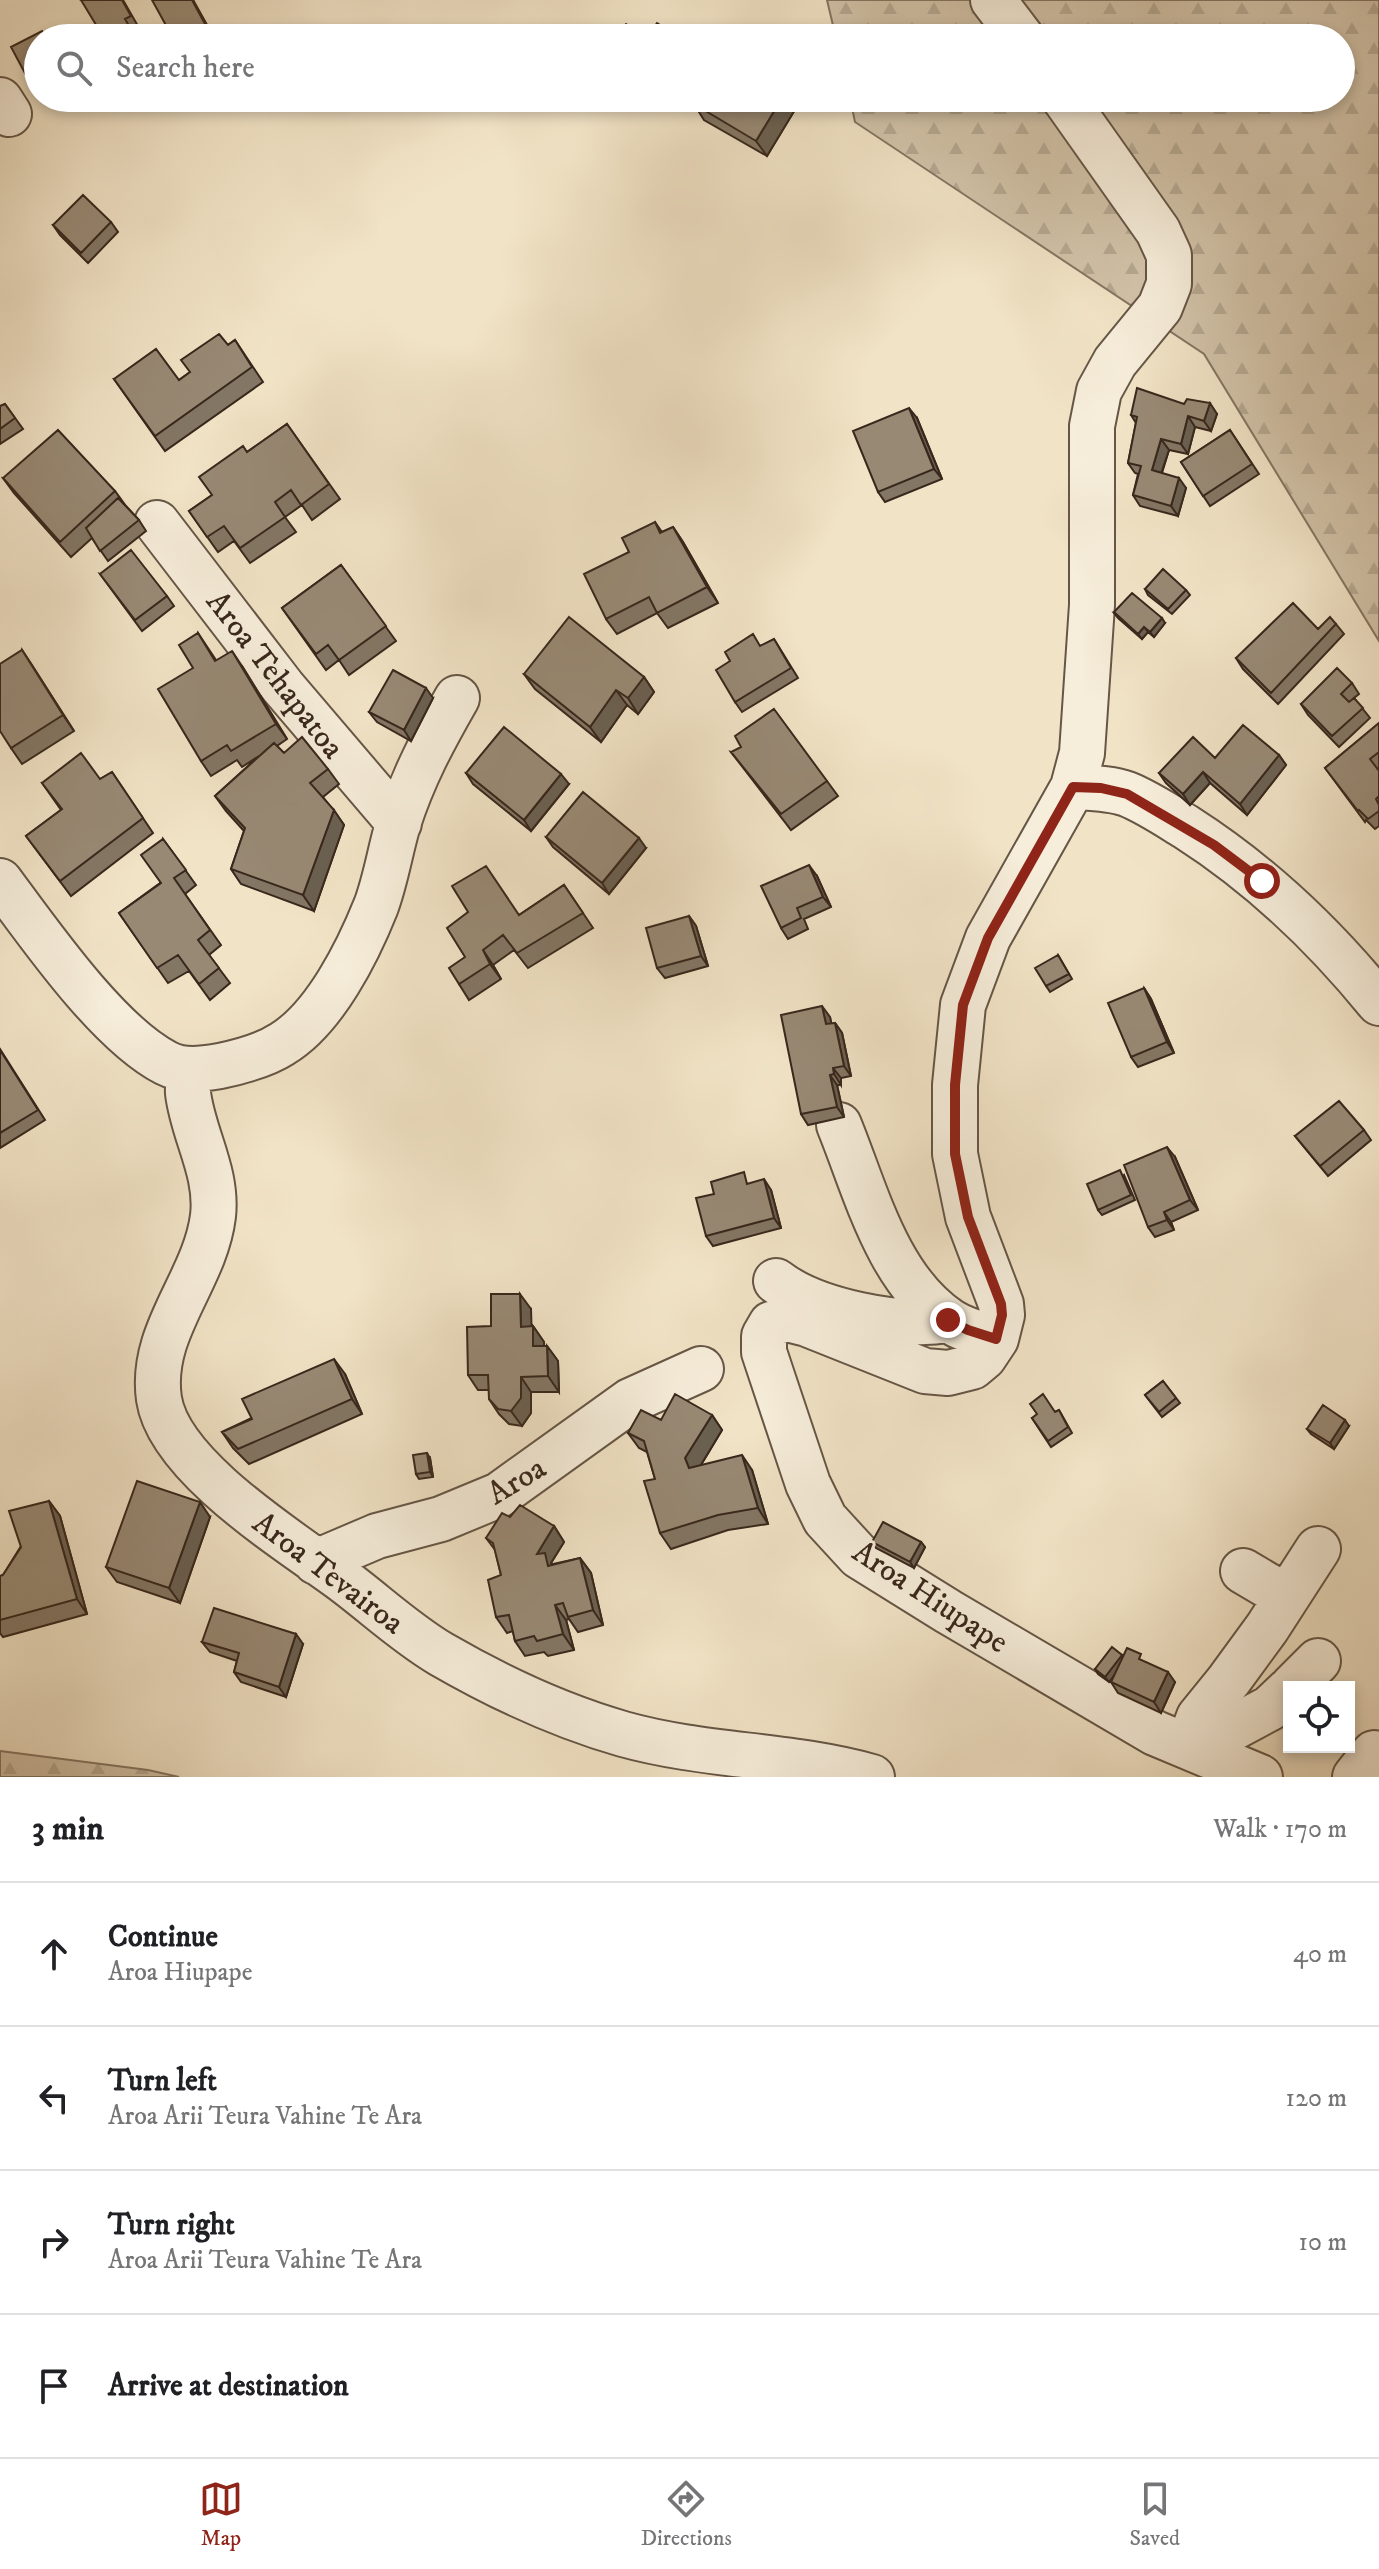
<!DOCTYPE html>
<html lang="en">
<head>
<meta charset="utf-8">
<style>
	:root { --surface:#fff; --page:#f6f6f6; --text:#202124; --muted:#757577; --line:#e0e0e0; --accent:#8f2418 }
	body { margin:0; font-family:"IM FELL DW Pica",serif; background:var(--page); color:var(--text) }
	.controls { position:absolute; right:24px; bottom:24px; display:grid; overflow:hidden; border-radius:0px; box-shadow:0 4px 12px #0003 }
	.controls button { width:72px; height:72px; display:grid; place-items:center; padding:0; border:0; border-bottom:2px solid var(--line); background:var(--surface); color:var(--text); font:40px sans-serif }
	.stop { position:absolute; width:24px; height:24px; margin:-18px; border:6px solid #8f2418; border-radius:50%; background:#fff }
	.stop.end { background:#8f2418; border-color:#fff; box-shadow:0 2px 8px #0008 }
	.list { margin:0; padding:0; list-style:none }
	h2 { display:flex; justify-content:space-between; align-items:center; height:104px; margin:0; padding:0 32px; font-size:34px }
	h2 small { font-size:26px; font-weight:400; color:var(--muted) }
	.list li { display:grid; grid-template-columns:52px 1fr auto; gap:24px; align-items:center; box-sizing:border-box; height:144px; padding:0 32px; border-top:2px solid var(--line) }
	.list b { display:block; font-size:30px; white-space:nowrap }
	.list p { margin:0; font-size:26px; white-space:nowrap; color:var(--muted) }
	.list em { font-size:26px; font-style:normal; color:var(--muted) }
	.icon { flex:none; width:44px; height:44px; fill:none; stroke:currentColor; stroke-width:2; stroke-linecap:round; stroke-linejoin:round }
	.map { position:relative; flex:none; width:1379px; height:1777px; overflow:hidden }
	.search { position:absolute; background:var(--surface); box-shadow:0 4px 12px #0003; left:24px; right:24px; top:24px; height:88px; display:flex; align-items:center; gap:20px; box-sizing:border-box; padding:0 28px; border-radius:44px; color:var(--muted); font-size:30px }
	.sheet { height:680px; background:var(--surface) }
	nav { display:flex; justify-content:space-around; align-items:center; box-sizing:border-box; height:112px; border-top:2px solid var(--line); background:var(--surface); font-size:22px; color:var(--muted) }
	nav a { display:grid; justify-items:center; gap:4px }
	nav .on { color:var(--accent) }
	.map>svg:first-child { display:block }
</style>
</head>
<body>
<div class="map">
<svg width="1379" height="1777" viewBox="0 0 1379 1777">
	<defs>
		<pattern id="forest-firs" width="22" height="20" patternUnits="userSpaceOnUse" patternTransform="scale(2)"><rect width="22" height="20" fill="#d2c3a9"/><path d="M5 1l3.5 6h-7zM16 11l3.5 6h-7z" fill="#b5a891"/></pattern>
	</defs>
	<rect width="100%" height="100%" fill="#f1e3c6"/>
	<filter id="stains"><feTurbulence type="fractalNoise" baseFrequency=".0025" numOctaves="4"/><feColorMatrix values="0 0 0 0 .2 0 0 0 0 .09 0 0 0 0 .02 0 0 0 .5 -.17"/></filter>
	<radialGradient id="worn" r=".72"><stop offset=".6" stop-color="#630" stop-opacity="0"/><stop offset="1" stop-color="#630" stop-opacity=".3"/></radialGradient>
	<path fill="url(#forest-firs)" stroke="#857562" stroke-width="2" d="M827,0H1379V641L1204,354L855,122L850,98H1341V38H836Z
		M0,1751L148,1770L179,1777H0Z"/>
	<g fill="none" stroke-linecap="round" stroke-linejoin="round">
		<g stroke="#665646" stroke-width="48">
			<path id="minor" d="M993,0L1022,38
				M1064,98L1158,231L1169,255V284L1160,307L1115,362L1099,391L1092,426V605L1082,753L1073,787L988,938L963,1005L955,1085V1154L968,1217L1001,1304L1002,1315L996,1339L984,1357L972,1367L948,1373L925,1371L807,1324L787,1319L771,1324L764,1336V1352L808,1484L825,1519L859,1556L949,1612L1155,1733L1260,1777
				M0,100L9,114
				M157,523L283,687L399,823
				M1073,787C1091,788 1111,788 1127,794C1147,802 1168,816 1186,827C1261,875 1323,934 1379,1003
				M0,881C40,935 108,1033 166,1063C183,1072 202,1069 220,1066C239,1062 265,1055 282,1044C325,1018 358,951 376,906C386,879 390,851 398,824C413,777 433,740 457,698
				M191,1069C190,1077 187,1085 188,1093C193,1135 218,1172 213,1216C205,1281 149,1331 159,1399C169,1466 288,1540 340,1578C374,1603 404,1632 441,1654C498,1687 560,1716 623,1734C705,1757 791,1754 872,1777
				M839,1125C866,1191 887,1279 950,1321C964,1330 980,1334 996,1339
				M776,1281C815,1311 900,1328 948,1320
				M316,1562L377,1536L441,1519L499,1495L630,1401L701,1369
				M1243,1571L1287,1597
				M1292,1687L1318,1661
				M1193,1733L1229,1730L1270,1708L1289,1690
				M1191,1748L1193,1733L1199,1717L1229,1680L1267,1628L1318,1549
				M1355,1777L1374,1753"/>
		</g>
		<use href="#minor" stroke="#f6edda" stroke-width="44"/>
	</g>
	<path fill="#837664" stroke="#38271c" stroke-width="2" d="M81,0H123L138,26L132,29Z
		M193,0L212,34L205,38H173Z
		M38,38V86L35,87L27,77Z
		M698,98H802L767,156L704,120L694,104Z
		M111,222L118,232L88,263L60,235L53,225Z
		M235,340L263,382L165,451L114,379L179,380Z
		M5,404L23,429L0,444V406Z
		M1184,404L1217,414L1211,431L1195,427L1188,454L1169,450L1162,473L1186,488L1178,516L1140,506L1133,495L1138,474L1135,473L1128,463L1136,423L1131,415Z
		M917,418L942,479L885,502L878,492Z
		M287,424L340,499L312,520L302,505L285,517L296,532L250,563L234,541L218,552L189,511L212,495L247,452Z
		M1230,430L1259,474L1210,506L1181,462Z
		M3,478L115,491L126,506L139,520L146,531L108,561L92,538L71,557L14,493Z
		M655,522L662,532L673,527L683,542L718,603L668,628L657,613L617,634L606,619L629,552Z
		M341,565L396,641L349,675L339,660L326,670L282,608Z
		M100,574L167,596L174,606L142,631Z
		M1145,589L1186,590L1190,595L1172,614L1148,595Z
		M1114,613L1165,623L1154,637L1148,632L1142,639L1118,618Z
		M1336,624L1344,634L1278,704L1243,669L1236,658Z
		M198,633L216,660L242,666L287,739L277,746L284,753L328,769L339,784L323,797L344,825L314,911L241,884L231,869L244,831L226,811L215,796L259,756L242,767L237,760L211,776L201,761L193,668Z
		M774,639L798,678L742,712L735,702L761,646Z
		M22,650L74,731L22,764L11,748Z
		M524,674L644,677L654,692L638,714L627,705L601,742L535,689Z
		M1352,683L1359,694L1354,698L1370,718L1339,747L1308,715L1301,704Z
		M433,698L411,741L377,722L369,712Z
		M1379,723V768L1377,769L1379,771V826L1375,829L1366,820L1365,822L1325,768Z
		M731,752L827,781L838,796L791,830Z
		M1279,755L1286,765L1247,815L1210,783L1190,805L1166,783L1159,773L1215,758Z
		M112,772L153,833L71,896L26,836L61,810L42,783L100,779Z
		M466,773L569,784L531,831L473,784Z
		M546,837L646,848L609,894L553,847Z
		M163,839L196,885L185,894L221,945L209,955L230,983L210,1000L189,971L168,983L119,913L160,883Z
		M817,876L831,907L804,919L808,929L788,939L781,928Z
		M564,885L593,928L528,968L514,950L493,965L501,979L469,1000L459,984L465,957L468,912L519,915Z
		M689,916L696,926L708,966L665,978L657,968Z
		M1058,955L1072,979L1050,992L1046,986Z
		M1144,988L1151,999L1174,1053L1138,1067L1131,1057Z
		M830,1017L831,1024L835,1023L842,1033L851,1076L841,1078V1085H837L844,1117L808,1125L801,1114Z
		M0,1049L45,1120L0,1148Z
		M1364,1130L1371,1140L1328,1176L1295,1136Z
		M1175,1157L1198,1210L1171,1222L1174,1230L1155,1237L1148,1227Z
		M1124,1175L1135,1200L1102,1215L1098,1210Z
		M751,1183L771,1190L781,1228L713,1246L706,1236Z
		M531,1309V1326H533L544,1342V1346H547L558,1361L559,1392H531V1413L522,1426L509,1424L499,1414L489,1399V1390H478L468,1375L491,1326Z
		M345,1374L362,1414L249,1464L233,1448L222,1432Z
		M1163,1381L1180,1403L1162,1417L1145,1395Z
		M1059,1410L1072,1433L1051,1447L1032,1418L1055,1412Z
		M712,1415L722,1430L701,1465L752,1470L768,1524L728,1530L671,1549L660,1533L655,1479L647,1452L639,1448L628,1433L661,1420Z
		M1349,1426L1334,1449L1311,1434L1307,1429Z
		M430,1458L433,1477L419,1479L416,1474Z
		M49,1501L60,1516L87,1614L3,1637L0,1633V1576L3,1575Z
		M210,1517L180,1603L117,1582L106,1567Z
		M510,1517L554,1526L564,1542L551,1563L553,1564L580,1558L591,1573L603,1625L578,1632L569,1619L566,1620L574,1650L548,1656L544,1652L525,1656L515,1641L513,1631L507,1633L496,1617L501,1575L495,1550L486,1538Z
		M872,1542H921L925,1547L914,1568L876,1548Z
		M202,1642L303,1644L286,1697L241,1682L234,1672L237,1661L210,1652Z
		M1123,1656L1147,1663L1175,1682L1161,1713L1118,1693L1111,1682L1115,1675L1109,1682L1098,1674L1095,1669Z"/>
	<path fill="#6a6051" stroke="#38271c" stroke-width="2" d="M192,0H193L212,34L205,24Z
		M782,98H802L767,156L756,141Z
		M1210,403L1217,414L1211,431L1204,421Z
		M909,408L917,418L942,479L934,469Z
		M1188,416L1195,427L1188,454L1181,444Z
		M1161,439L1169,450L1159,480L1152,470Z
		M1179,478L1186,488L1178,516L1171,506Z
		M673,527L683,542L718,603L707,587Z
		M1162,618L1165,623L1154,637L1150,632Z
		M1144,627L1148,632L1142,639L1138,634Z
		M22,650L32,665L74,731L63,715Z
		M232,651L242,666L287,739L276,724Z
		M644,677L654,692L638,714L628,698Z
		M426,688L433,698L411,741L404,730Z
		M616,690L627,705L601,742L590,727Z
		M1279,755L1286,765L1247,815L1240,804Z
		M1203,772L1210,783L1190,805L1183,794Z
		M561,774L569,784L531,831L524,820Z
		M334,810L344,825L314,911L303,895Z
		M639,838L646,848L609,894L602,883Z
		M809,865L817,876L831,907L823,897Z
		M689,916L696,926L708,966L701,956Z
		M483,950L493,965L501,979L490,964Z
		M1144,988L1151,999L1174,1053L1167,1042Z
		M822,1006L830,1017L834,1035L826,1024Z
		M835,1023L842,1033L851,1076L844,1066Z
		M833,1068L841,1078V1085L834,1074Z
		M830,1075L837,1085L844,1117L837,1107Z
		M1167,1147L1175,1157L1198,1210L1190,1200Z
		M764,1179L771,1190L781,1228L774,1218Z
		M1164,1212L1171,1222L1174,1230L1167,1220Z
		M520,1294L531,1309L532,1342L521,1327Z
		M533,1326L544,1342V1361L533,1346Z
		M547,1346L558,1361L559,1392L548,1376Z
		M334,1359L345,1374L362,1414L352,1399Z
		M521,1377L531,1392V1413L522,1426L511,1411Z
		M712,1415L722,1430L696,1473L689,1468L685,1458Z
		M1345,1420L1349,1426L1334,1449L1330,1443Z
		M427,1453L430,1458L433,1477L430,1472Z
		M742,1455L752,1470L768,1524L758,1508Z
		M49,1501L60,1516L87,1614L77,1599Z
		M200,1502L210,1517L180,1603L169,1588Z
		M554,1526L564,1542L551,1563L555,1569L558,1581L537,1554Z
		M921,1542L925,1547L914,1568L910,1562Z
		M580,1558L591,1573L603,1625L593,1610Z
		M555,1605L566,1620L574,1650L563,1634Z
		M296,1634L303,1644L286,1697L279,1687Z
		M1122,1655L1126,1660L1109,1682L1105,1677Z
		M1168,1672L1175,1682L1161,1713L1154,1702Z"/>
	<path fill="#988974" stroke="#38271c" stroke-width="2" d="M81,0H122L131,16L125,19L136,38H104Z
		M152,0H192L205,24L179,38H173Z
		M657,23L681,38H617L626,24L647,37Z
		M42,31L46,38H38V72L27,77L11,47Z
		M698,98H782L756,141L694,104Z
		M83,195L111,222L81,253L53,225Z
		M219,334L228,345L235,340L252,367L155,436L114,379L156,349L179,380L190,372L181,360Z
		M1137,388L1184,404L1187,399L1210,403L1204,421L1188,416L1181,444L1161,439L1152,470L1179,478L1171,506L1133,495L1141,466L1128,463L1137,417L1131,415Z
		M5,404L15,418L0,429V406Z
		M909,408L934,469L878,492L853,431Z
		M287,424L329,484L301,505L291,490L275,502L285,517L240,548L224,526L207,537L189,511L212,495L199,477L243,446L247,452Z
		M58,430L115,491L60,542L3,478Z
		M1230,430L1252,464L1203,496L1181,462Z
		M118,498L139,520L100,551L86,528Z
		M655,522L660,533L673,527L707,587L657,613L649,597L606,619L584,574L629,552L622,538Z
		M131,550L167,596L135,620L100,574Z
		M341,565L386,626L339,660L328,645L316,654L282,608Z
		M1163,569L1186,590L1168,609L1145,589Z
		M1132,593L1162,618L1150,632L1144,627L1138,634L1114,612Z
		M1293,603L1318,629L1330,617L1336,624L1271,693L1236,658Z
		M569,617L644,677L628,698L616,690L590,727L524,674Z
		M198,633L215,661L232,651L276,724L231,751L227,745L201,761L158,689L193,668L179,645Z
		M753,634L760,646L774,639L791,668L735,702L716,670L730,661L725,652Z
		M22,650L63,715L11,748L0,731V664Z
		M1337,668L1352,683L1341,694L1349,702L1354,698L1363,708L1332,736L1301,704Z
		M393,670L426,688L404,730L369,712Z
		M774,709L827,781L781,814L731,752L741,747L735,736Z
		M1379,723V752L1370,759L1379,771V796L1376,799L1379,805V811L1368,819L1359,810L1358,811L1325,768Z
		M1243,725L1279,755L1240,804L1203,772L1183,794L1159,773L1193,737L1215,758Z
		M504,727L561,774L524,820L466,773Z
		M302,737L328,769L310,783L334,810L303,895L231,869L245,828L215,796L274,743L284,753Z
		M81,753L100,779L112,772L143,818L60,881L26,836L62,809L42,783Z
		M583,792L639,838L602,883L546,837Z
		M163,839L186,870L174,878L210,930L198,940L219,968L199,984L178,955L157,968L119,913L161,883L141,855Z
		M809,865L823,897L797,908L801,918L781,928L761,886Z
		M486,866L519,915L564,885L583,913L517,953L503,935L483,950L490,964L459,984L449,968L465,957L447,928L468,912L452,886Z
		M689,916L701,956L657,968L646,928Z
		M1058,955L1069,974L1046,986L1035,968Z
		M1144,988L1167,1042L1131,1057L1108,1003Z
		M822,1006L826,1024L835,1023L844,1066L833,1068L834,1074L830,1075L837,1107L801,1114L781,1015Z
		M0,1050L38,1110L0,1133Z
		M1339,1101L1364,1130L1320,1166L1295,1136Z
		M1167,1147L1190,1200L1164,1212L1167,1220L1148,1227L1124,1165Z
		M1120,1170L1131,1195L1098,1210L1087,1184Z
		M744,1172L747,1184L764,1179L774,1218L706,1236L696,1198L714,1194L711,1182Z
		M491,1294H520L521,1327L533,1326V1346H547L548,1376L521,1377V1398L511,1411L498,1409L489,1399L488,1375H468L467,1327L491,1326Z
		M334,1359L352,1399L238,1449L222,1432L252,1419L242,1399Z
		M1163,1381L1176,1398L1159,1412L1145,1395Z
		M675,1394L712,1415L685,1458L689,1468L742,1455L758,1508L718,1515L660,1533L644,1481L655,1479L644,1441L628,1433L641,1410L661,1420Z
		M1043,1394L1055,1412L1059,1410L1068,1427L1048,1441L1032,1418L1037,1414L1030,1404Z
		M1323,1405L1345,1420L1330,1443L1307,1429Z
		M427,1453L430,1472L416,1474L413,1455Z
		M137,1481L200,1502L169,1588L106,1567Z
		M49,1501L77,1599L0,1620V1576L3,1575L21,1547L9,1511Z
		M520,1505L554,1526L537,1554L545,1553L548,1566L580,1558L593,1610L568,1617L563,1603L555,1605L563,1634L537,1641L534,1636L515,1641L509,1615L496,1617L488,1580L501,1575L493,1543L486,1538L502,1513L510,1517Z
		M883,1522L921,1542L910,1562L872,1542Z
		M214,1608L296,1634L279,1687L234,1672L239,1653L202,1642Z
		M1112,1647L1122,1655L1105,1677L1095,1669Z
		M1127,1648L1141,1654L1139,1659L1168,1672L1154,1702L1111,1682Z"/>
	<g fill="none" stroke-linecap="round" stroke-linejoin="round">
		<path stroke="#8f2418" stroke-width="10" d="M948,1320L968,1330L996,1339L1002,1315L1001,1304L968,1217L955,1154V1085L963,1005L988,938L1073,787L1101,788L1127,794L1214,845L1262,881"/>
	</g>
	<g text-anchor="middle" stroke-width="6" stroke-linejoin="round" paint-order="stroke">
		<g font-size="32" fill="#38271c" stroke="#f6edda">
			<text transform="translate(276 674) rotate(52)" y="11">Aroa Tehapatoa</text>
			<text transform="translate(516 1480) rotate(-31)" y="11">Aroa</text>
			<text transform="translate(329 1572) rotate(37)" y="11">Aroa Tevairoa</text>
			<text transform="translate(931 1596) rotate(33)" y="11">Aroa Hiupape</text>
		</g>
	</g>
	<rect width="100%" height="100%" filter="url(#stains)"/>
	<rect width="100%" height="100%" fill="url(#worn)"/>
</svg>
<div class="controls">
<button><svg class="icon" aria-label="locate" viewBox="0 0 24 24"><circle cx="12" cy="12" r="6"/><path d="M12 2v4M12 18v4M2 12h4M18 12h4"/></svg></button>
</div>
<div class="stop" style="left:1262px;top:881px"></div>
<div class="stop end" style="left:948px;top:1320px"></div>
<div class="search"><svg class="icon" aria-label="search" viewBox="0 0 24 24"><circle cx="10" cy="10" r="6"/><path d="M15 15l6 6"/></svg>Search here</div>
</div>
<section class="sheet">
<h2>3 min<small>Walk · 170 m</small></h2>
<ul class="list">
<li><svg class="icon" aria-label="ahead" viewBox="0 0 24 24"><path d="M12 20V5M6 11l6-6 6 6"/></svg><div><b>Continue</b><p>Aroa Hiupape</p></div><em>40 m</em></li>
<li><svg class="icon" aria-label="left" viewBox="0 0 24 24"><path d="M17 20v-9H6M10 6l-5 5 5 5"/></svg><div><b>Turn left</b><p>Aroa Arii Teura Vahine Te Ara</p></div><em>120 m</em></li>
<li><svg class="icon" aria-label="right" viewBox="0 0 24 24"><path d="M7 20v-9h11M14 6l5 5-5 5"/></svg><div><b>Turn right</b><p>Aroa Arii Teura Vahine Te Ara</p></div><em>10 m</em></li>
<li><svg class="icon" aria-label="arrive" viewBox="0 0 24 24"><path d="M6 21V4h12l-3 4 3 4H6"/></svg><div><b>Arrive at destination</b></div></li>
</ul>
</section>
<nav>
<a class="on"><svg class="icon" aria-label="map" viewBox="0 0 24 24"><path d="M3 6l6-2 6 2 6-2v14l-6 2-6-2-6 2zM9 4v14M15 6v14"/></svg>Map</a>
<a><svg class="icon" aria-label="directions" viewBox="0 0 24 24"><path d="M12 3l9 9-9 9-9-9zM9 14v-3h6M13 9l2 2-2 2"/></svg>Directions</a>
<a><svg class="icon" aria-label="saved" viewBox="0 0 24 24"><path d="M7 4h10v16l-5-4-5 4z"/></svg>Saved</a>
</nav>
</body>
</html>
